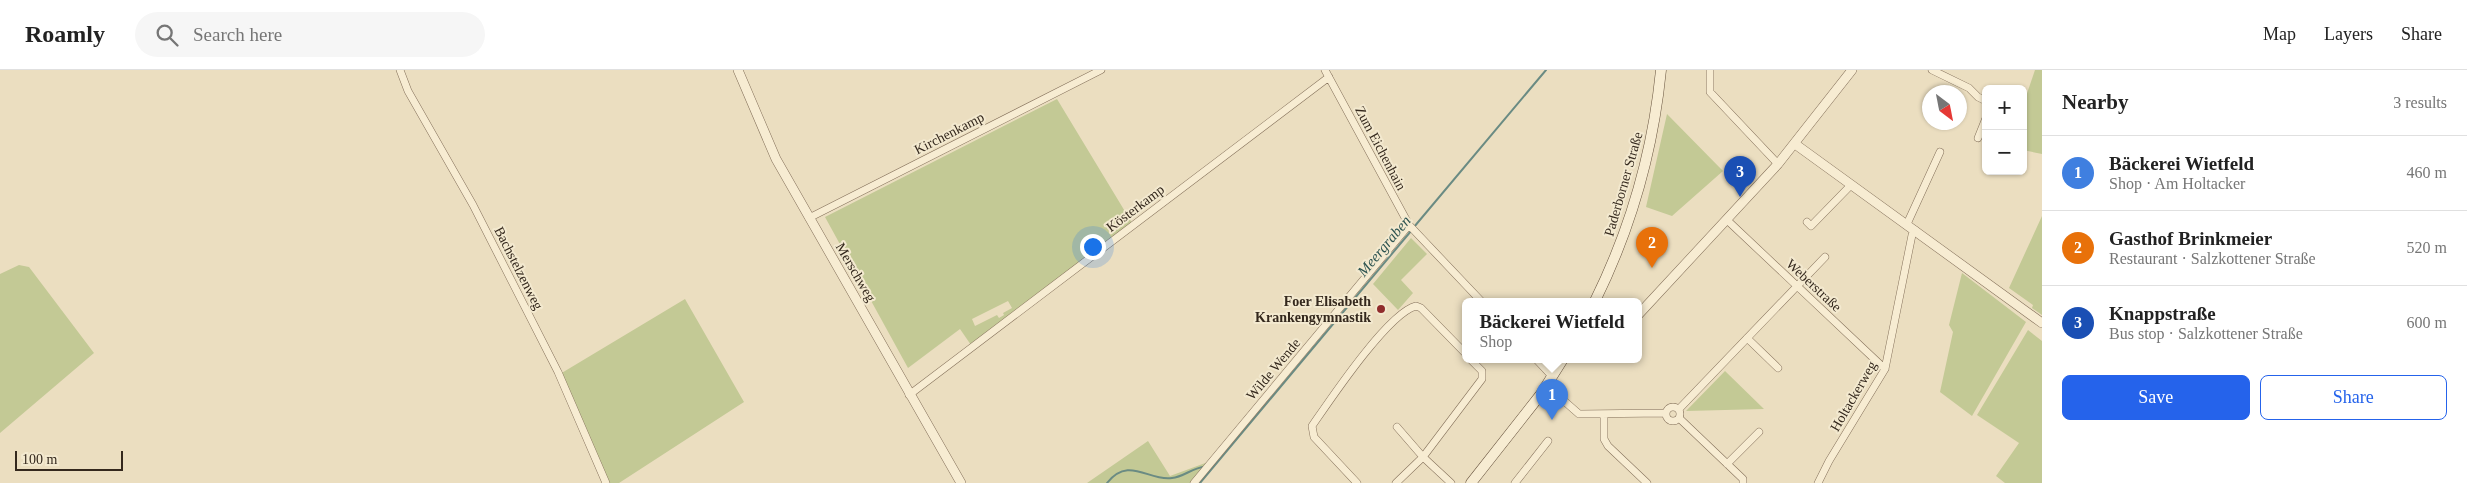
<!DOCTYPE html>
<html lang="en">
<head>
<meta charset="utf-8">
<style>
	:root { --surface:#fff; --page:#f6f6f6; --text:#222; --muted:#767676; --line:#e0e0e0; --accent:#2563eb }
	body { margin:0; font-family:"Times New Roman",serif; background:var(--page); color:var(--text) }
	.controls { position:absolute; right:15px; top:15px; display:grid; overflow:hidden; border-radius:8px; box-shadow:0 1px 4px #0004 }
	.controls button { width:45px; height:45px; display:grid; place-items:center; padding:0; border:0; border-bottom:1px solid var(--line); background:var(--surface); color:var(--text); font:25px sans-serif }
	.compass { position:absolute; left:1922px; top:15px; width:45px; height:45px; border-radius:50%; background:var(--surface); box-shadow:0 1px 4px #0004; rotate:148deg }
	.scale { position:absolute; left:15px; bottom:12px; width:108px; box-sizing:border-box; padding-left:5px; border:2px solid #34281d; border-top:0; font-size:14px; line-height:18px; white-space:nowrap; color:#34281d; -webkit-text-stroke:4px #f3e9cf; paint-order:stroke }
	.you { position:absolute; left:1092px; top:176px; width:18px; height:18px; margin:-12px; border:4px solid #fff; border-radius:50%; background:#1a73e8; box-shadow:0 0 0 8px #1a73e833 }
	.badge { display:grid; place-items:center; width:32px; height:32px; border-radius:50%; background:var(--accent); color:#fff; font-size:16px; font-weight:700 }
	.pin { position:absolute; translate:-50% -41px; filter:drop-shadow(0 1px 2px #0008) }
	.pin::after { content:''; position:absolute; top:26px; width:18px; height:15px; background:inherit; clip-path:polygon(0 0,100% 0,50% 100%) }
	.popup { position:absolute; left:1462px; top:228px; width:180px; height:65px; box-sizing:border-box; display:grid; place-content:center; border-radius:8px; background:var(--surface); filter:drop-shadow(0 1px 4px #0005); font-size:16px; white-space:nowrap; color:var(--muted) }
	.popup b { font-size:19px; color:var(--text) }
	.popup::after { content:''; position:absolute; left:50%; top:100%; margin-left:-10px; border:10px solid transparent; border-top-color:var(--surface) }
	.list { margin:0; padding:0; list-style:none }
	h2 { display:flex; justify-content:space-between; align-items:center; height:65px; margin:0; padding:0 20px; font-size:21px }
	h2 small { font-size:16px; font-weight:400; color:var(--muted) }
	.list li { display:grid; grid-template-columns:32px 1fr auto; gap:15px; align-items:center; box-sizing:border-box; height:75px; padding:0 20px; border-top:1px solid var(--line) }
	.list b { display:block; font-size:19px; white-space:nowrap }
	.list p { margin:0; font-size:16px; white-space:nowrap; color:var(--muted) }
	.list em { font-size:16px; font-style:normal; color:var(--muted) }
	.actions { display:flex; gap:10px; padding:15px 20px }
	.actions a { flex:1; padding:11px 0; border:1px solid var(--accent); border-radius:8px; text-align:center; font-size:18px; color:var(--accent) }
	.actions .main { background:var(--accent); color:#fff }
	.icon { flex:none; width:28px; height:28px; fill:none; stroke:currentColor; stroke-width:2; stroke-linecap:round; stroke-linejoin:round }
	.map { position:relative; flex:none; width:2042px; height:413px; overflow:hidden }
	header { display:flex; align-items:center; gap:30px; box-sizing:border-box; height:70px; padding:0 25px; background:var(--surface); border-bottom:1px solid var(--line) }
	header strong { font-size:24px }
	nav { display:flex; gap:28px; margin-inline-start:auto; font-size:18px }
	.search { width:350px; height:45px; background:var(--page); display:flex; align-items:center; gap:12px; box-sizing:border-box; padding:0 18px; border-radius:28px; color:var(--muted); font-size:19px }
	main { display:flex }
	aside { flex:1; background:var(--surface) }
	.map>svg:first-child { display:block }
</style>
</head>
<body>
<header>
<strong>Roamly</strong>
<div class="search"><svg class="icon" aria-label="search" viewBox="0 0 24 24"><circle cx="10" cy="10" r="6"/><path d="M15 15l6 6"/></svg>Search here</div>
<nav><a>Map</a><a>Layers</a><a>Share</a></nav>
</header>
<main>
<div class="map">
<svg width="2042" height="413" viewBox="0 0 2042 413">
	<rect width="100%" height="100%" fill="#ebdec0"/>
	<path fill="#c3c995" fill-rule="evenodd" d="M2035,0H2042V84L2023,80V35Z
		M1057,29L1132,153L971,275L960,259L908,298L825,147ZM1008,231L1012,238L1003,243L1004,245L999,248L997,245L975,256L972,249Z
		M1667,44L1723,101L1672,146L1646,137Z
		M2042,146V245L2032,238L2033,235L2009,218Z
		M1411,168L1427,184L1401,210L1413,223L1398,240L1373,214Z
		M19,195L29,197L94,283L0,363V204Z
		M1962,203L2026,252L1972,346L1940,322L1953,262L1949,255Z
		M685,229L744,332L619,413H609L560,304Z
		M2028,260L2042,271V413H2005L1996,406L2019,373L1977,345Z
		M1725,301L1764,339L1686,341Z
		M1148,371L1170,406L1208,392L1190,413H1087Z"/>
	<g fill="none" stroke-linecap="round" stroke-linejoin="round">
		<path stroke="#6a8b83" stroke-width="2" d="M1414,157L1546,0
			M1107,413C1129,385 1149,412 1172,408C1184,407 1193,397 1205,397
			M1200,413L1411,161"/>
		<g stroke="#836f59" stroke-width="8">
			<path id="minor" d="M400,0L408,21L473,135L558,302L606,413
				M1325,0L1409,155L1481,231
				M1710,0V22L1778,94
				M1932,0L1969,18L1978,27L1986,31
				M1978,68L1986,48
				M809,148L1101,0
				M1727,150L1885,299
				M1807,152L1811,156L1851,115
				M1907,154L1940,82
				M1747,268L1778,298
				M1536,289L1552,306
				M1546,315L1579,344L1665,343
				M909,325L1329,7
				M1666 344a7 7 0 1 1 14 0a7 7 0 1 1-14 0Z
				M1679,339L1825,187
				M1604,344V369L1608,376L1647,413
				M1679,348L1743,409V413
				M1397,357L1423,387L1451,413
				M1727,394L1759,362
				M1194,413L1409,155
				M1357,413L1314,367L1312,356C1330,330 1388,243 1416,236L1421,238L1466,284
				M1396,413L1423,387L1482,309V301L1470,289
				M1515,413L1548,371
				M1818,413L1829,391L1885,299L1912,165L1915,160"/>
		</g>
		<g stroke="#836f59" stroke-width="10">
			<path id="tertiary" d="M738,0L776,89L961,413
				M1795,74L2042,253
				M1638,245L1778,94L1852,0"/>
		</g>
		<g stroke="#65513c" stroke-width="11">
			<path id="secondary" d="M1595,231C1631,158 1653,81 1661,0
				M1471,413L1541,324L1563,289"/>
		</g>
		<use href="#minor" stroke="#f7ecd2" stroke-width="7"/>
		<use href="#tertiary" stroke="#f7ecd2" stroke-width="9"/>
		<use href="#secondary" stroke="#f7ecd2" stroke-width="10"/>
	</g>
	<circle fill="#902c2c" stroke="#f3e9cf" stroke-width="2" cx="1381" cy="239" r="5"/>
	<g text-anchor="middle" stroke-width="4" stroke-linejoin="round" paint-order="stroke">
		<g font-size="14" fill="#34281d" stroke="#f3e9cf">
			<text transform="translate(949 63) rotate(-27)" y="5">Kirchenkamp</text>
			<text transform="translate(1381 78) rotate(62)" y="5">Zum Eichenhain</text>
			<text transform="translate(1623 114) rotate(-74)" y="5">Paderborner Straße</text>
			<text transform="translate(1135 138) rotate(-37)" y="5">Kösterkamp</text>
			<text transform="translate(519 198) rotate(63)" y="5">Bachstelzenweg</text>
			<text transform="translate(856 202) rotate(60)" y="5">Merschweg</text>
			<text transform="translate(1814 215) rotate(43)" y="5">Weberstraße</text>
			<text transform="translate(1273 299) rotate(-50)" y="5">Wilde Wende</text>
			<text transform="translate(1853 326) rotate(-60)" y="5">Holtackerweg</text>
		</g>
		<g font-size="14" font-weight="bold" fill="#34281d" stroke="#f3e9cf" text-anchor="end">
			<text x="1371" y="236">Foer Elisabeth<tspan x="1371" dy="16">Krankengymnastik</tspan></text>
		</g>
		<g font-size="15" font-style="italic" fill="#2c5350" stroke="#f3e9cf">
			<text transform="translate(1384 176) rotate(-50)" y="5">Meergraben</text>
		</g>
	</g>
</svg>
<div class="controls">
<button>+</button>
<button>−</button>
</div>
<svg class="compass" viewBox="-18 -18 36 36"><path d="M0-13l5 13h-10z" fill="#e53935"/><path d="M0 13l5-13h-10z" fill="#767676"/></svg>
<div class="scale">100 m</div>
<div class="you"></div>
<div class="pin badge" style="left:1552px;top:350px;background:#3f7fe0">1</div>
<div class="popup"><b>Bäckerei Wietfeld</b>Shop</div>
<div class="pin badge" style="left:1652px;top:198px;background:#e8710a">2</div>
<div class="pin badge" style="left:1740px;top:127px;background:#1a4fb4">3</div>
</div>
<aside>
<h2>Nearby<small>3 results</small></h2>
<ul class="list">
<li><span class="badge" style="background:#3f7fe0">1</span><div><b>Bäckerei Wietfeld</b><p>Shop · Am Holtacker</p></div><em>460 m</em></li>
<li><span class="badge" style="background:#e8710a">2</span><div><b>Gasthof Brinkmeier</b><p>Restaurant · Salzkottener Straße</p></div><em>520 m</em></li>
<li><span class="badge" style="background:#1a4fb4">3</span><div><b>Knappstraße</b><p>Bus stop · Salzkottener Straße</p></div><em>600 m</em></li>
</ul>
<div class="actions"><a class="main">Save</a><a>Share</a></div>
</aside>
</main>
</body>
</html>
